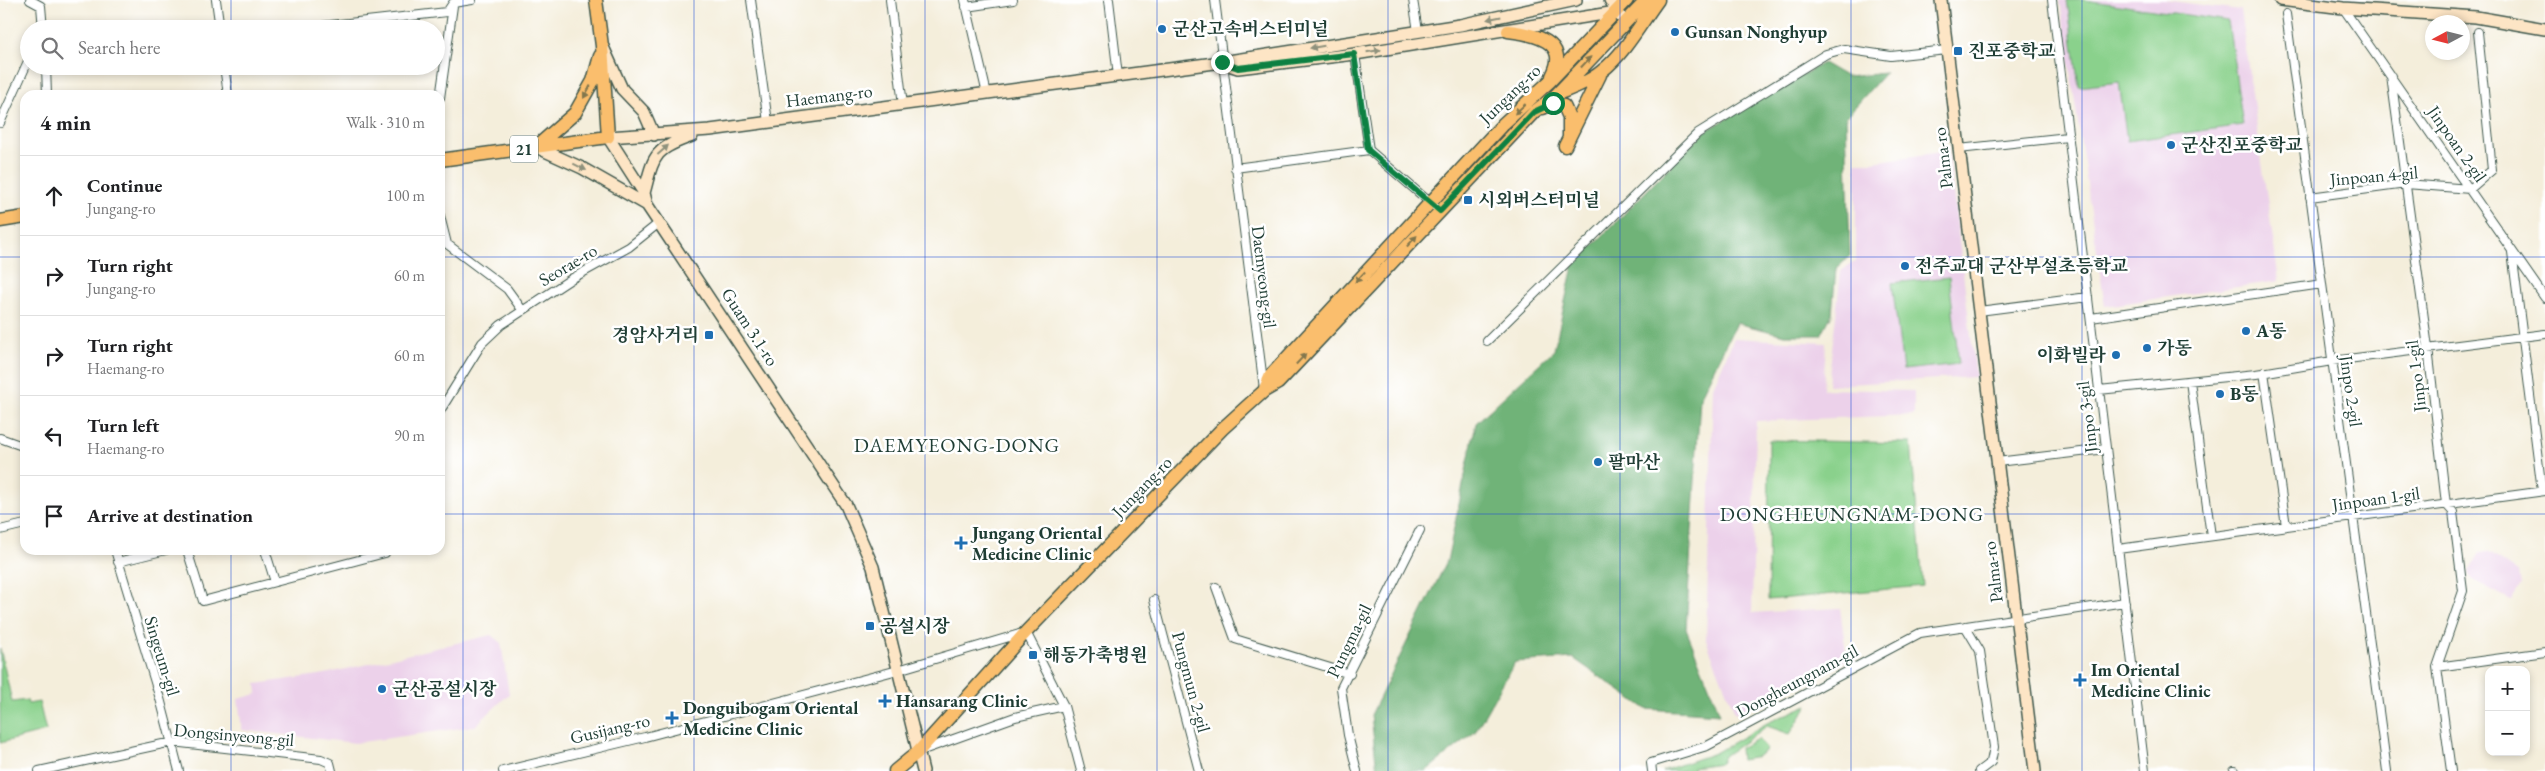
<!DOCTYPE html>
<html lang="en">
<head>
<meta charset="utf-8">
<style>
	:root { --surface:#fff; --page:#f6f6f6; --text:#202124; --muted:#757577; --line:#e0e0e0 }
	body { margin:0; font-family:"EB Garamond","Noto Serif KR",serif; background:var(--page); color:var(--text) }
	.controls { position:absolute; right:15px; bottom:15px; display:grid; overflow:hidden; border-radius:10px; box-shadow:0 2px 8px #0003 }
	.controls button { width:45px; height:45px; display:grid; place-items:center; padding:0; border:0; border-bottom:1px solid var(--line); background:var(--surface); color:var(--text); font:25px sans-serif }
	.compass { position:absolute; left:2425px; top:15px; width:45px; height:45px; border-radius:50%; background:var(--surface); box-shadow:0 2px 8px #0003; rotate:263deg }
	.stop { position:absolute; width:15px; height:15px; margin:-11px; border:4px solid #0b8043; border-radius:50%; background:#fff }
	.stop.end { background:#0b8043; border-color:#fff; box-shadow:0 1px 5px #0008 }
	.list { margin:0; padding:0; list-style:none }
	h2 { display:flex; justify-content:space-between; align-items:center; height:65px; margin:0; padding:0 20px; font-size:21px }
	h2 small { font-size:16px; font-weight:400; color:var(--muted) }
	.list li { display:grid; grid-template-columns:32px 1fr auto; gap:15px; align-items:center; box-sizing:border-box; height:80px; padding:0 20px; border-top:1px solid var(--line) }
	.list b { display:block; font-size:19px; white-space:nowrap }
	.list p { margin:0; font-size:16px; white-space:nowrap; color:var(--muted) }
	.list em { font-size:16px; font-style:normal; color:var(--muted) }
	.icon { flex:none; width:28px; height:28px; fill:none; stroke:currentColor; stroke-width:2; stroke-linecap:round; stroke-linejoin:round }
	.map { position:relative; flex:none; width:2545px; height:771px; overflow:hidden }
	.search { position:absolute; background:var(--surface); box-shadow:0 2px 8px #0003; left:20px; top:20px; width:425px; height:55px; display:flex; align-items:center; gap:12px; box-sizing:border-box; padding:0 18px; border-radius:28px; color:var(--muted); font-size:19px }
	.panel { position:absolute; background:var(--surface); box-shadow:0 2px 8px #0003; left:20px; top:90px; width:425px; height:465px; border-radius:15px }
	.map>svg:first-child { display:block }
</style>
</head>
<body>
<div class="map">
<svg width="2545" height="771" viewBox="0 0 2545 771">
	<rect width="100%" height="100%" fill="#fff"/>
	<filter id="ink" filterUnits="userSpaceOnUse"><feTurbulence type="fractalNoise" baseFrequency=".02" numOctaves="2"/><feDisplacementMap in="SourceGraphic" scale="10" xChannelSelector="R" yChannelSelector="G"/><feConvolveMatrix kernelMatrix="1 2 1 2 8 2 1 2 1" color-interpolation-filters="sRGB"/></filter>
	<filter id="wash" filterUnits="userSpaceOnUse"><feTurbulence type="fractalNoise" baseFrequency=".0096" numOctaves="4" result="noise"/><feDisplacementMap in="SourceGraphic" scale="20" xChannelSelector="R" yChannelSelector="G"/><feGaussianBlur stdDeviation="1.12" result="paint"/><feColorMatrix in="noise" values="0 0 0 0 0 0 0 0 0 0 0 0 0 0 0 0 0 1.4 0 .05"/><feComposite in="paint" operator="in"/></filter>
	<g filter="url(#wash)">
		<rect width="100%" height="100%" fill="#f4eedb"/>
		<path fill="#ecd1ea" d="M2060,0H2164L2240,10L2279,281L2105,306Z
			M1948,151L1976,377L1828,385L1841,271L1856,261V162H1873Z
			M1734,338L1826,343L1823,389L1914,391V415L1756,421L1752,613L1840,608L1847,660L1735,713L1706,640L1713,387Z
			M2488,552L2519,573L2521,586L2511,600L2473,580L2469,572L2480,553Z
			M491,635L501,643L509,694L475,726L355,743L242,730L238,699L257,694L256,684L325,674Z"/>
		<path fill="#8ad18c" stroke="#548760" d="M2067,0H2085L2228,21L2243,125L2127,141L2119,82L2079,87Z
			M1949,277L1959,364L1903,370L1892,283Z
			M1769,440L1911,443L1923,586L1768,600Z
			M0,648L12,702L27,700L28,704L39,702L46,731L0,743Z
			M1808,705L1790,734L1767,726L1724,756L1721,763L1693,767V771H1662L1715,753L1767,723Z
			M1758,739L1767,750L1754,758L1741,760L1740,748Z"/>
		<path fill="#6fb378" stroke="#477856" d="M1823,63L1847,77L1885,73L1846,117L1850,256L1836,269L1832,314L1821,335H1785L1736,323L1700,398L1686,629L1720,714L1646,709L1573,658L1515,662L1475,732L1426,771H1377L1371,715L1447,561L1476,423L1554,350L1573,266L1704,132Z"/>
	</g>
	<g filter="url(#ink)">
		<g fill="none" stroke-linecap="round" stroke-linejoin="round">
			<g stroke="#3f584d" stroke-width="10">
				<path id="street" d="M30,0L41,6L43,29
					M216,0L220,29
					M751,0L768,122
					M890,0L903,105
					M965,0L987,94
					M1109,0L1118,76
					M1215,0L1264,389
					M1413,0L1418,31
					M2052,0L2145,771
					M966,7L1013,0
					M2343,8L2545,298
					M2286,14L2387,771
					M295,29L447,12L453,3L472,0
					M1355,54L1369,150
					M46,66L47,95
					M224,66L228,95
					M2391,76L2428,348L2446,504L2453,512L2463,591L2437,667L2451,771
					M440,98L453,6
					M0,123L29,59
					M1959,149L2068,137
					M1369,150L1440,211
					M1235,168L1369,150
					M2310,197L2406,184L2470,189L2492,170L2478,32
					M440,216L447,244L507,289L523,311
					M2512,252L2542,491
					M1979,311L2088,297
					M2091,318L2322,284
					M1487,341L1698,133L1826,54L1844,49L1891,56L1947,50
					M2264,372L2286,526
					M2190,381L2211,536
					M2099,390L2256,374L2332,361L2545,334
					M440,411L482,343L501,325L571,279L629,247L659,223
					M0,438L25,447
					M1997,462L2106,449
					M0,530L25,524
					M2118,549L2545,491
					M115,550L161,702L179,771
					M187,550L203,601L385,553V550
					M265,550L275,582
					M118,562L166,550
					M1216,587L1235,639L1350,674
					M1154,600L1199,771
					M1965,626L1980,651L1994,747L1991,762L1979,771
					M2437,667L2545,652
					M923,750L1015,717L1064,706
					M39,771L172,742L321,759L330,763L332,771
					M503,771L645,737L898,670L1026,632L1064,706L1081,771
					M1357,771L1348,735L1341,688L1420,530
					M1652,771L1651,763L1707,746L1920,633L2125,602
					M2234,771H2235"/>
			</g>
			<g stroke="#3f584d" stroke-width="14">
				<path id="secondary" d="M1610,0L1621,17
					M1941,0L2035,771
					M2280,0L2343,8L2476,17L2545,29
					M603,47L622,89L644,112L654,135
					M1226,64L1238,68L1355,54L1616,12
					M608,137L710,130L1222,62L1460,25L1576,0
					M608,137L644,193L647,205L659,223L846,505L873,567L923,771
					M536,147L582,168L647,205
					M644,193C654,156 653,149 692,136"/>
			</g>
			<g stroke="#3f584d" stroke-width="15">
				<path id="primary" d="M1508,31C1533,34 1571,41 1552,76
					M1560,93C1575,87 1590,81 1602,71C1625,53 1641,23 1658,0
					M1543,108L1553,103L1564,106L1569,117V138
					M1565,146L1600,75
					M536,147L575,113L593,81L600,56
					M440,160L608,137L602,46L596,0
					M0,221L25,217
					M1264,391L1271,375L1503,124L1549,82L1627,0
					M895,771L918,752L1026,632L1222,429L1264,391L1278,383L1534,112L1556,95L1647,0"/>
			</g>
			<use href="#street" stroke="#fff" stroke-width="8"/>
			<use href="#secondary" stroke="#fde5c5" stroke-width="11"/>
			<use href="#primary" stroke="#fabe6d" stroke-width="12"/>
		</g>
		<defs><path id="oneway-solid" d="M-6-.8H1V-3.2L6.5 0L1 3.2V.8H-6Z" transform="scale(1.25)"/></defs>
		<g fill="#8e917c">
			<use href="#oneway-solid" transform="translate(1494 18) rotate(168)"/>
			<use href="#oneway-solid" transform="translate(1317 47) rotate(171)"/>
			<use href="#oneway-solid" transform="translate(1374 51) rotate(-9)"/>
			<use href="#oneway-solid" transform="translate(663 150) rotate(-42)"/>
			<use href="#oneway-solid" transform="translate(580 167) rotate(27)"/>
		</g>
		<g fill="#82774e">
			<use href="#oneway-solid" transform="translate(1586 62) rotate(-47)"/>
			<use href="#oneway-solid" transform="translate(587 92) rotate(119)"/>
			<use href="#oneway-solid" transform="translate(1520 109) rotate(138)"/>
			<use href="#oneway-solid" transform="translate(1412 241) rotate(-47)"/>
			<use href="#oneway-solid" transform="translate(1360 277) rotate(133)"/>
			<use href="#oneway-solid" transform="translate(1301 359) rotate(-47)"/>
		</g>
	</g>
	<g fill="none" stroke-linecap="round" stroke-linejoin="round" filter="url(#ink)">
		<path stroke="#0b8043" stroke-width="6" d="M1222,62L1238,68L1354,54L1368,150L1440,211L1534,112L1553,103"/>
	</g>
	<path fill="none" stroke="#1d4ed8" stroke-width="1" stroke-opacity="0.55" d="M231,0V29M463,0V771M694,0V771M925,0V771M1157,0V771M1388,0V771M1620,0V771M1851,0V771M2082,0V771M2314,0V771M231,66V95M0,257H25M440,257H2545M0,514H25M440,514H2545M231,550V771"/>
	<g fill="#1f6fb2" stroke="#fff" stroke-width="2">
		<circle cx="1162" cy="29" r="5"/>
		<circle cx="1675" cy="32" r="5"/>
		<rect x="1953" y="46" width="10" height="10" rx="2.5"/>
		<circle cx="2171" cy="145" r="5"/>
		<rect x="1463" y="195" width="10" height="10" rx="2.5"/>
		<circle cx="1905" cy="266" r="5"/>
		<circle cx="2246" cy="331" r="5"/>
		<rect x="704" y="330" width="10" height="10" rx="2.5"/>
		<circle cx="2147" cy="348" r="5"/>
		<circle cx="2116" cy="355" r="5"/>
		<circle cx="2220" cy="394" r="5"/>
		<circle cx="1598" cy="462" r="5"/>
		<path d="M958.5 535.5h5v5h5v5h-5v5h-5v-5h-5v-5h5z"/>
		<rect x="865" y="621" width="10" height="10" rx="2.5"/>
		<rect x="1028" y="650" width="10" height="10" rx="2.5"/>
		<path d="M2077.5 672.5h5v5h5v5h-5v5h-5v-5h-5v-5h5z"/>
		<circle cx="382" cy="689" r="5"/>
		<path d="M882.5 693.5h5v5h5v5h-5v5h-5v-5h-5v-5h5z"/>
		<path d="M669.5 710.5h5v5h5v5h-5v5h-5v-5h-5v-5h5z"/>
	</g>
	<g text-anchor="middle" stroke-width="5" stroke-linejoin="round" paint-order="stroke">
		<rect fill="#fff" stroke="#627771" stroke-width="1" x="510" y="135.5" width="28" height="27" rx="4"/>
		<g font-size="16" font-weight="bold" fill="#1f3d34">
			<text x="524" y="155">21</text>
		</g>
		<g font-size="18" font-weight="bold" fill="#1f3d34" stroke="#fff" text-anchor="start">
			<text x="1172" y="35">군산고속버스터미널</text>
			<text x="1685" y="38">Gunsan Nonghyup</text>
			<text x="1968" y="57">진포중학교</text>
			<text x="2181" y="151">군산진포중학교</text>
			<text x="1478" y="206">시외버스터미널</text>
			<text x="1915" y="272">전주교대 군산부설초등학교</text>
			<text x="2256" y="337">A동</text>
			<text x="699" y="341" text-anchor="end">경암사거리</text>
			<text x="2157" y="354">가동</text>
			<text x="2106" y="361" text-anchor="end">이화빌라</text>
			<text x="2230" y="400">B동</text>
			<text x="1608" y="468">팔마산</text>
			<text x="972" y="539">Jungang Oriental<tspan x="972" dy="21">Medicine Clinic</tspan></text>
			<text x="880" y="632">공설시장</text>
			<text x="1043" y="661">해동가축병원</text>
			<text x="2091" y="676">Im Oriental<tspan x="2091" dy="21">Medicine Clinic</tspan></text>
			<text x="392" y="695">군산공설시장</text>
			<text x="896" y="707">Hansarang Clinic</text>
			<text x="683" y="714">Donguibogam Oriental<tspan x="683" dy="21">Medicine Clinic</tspan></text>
		</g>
		<g font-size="18" fill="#1f3d34" stroke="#fff">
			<text transform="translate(1510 94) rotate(-44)" y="6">Jungang-ro</text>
			<text transform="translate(829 96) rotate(-7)" y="6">Haemang-ro</text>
			<text transform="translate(2457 144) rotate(55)" y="6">Jinpoan 2-gil</text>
			<text transform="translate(1943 158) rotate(-97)" y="6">Palma-ro</text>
			<text transform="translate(2374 176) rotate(-5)" y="6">Jinpoan 4-gil</text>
			<text transform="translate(568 265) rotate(-31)" y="6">Seorae-ro</text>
			<text transform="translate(1264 277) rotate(83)" y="6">Daemyeong-gil</text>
			<text transform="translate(750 327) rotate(57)" y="6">Guam 3.1-ro</text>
			<text transform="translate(2416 376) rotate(-97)" y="6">Jinpo 1-gil</text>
			<text transform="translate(2351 391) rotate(82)" y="6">Jinpo 2-gil</text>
			<text transform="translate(2087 417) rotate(-97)" y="6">Jinpo 3-gil</text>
			<text transform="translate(1142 487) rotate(-46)" y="6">Jungang-ro</text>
			<text transform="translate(2376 499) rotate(-8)" y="6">Jinpoan 1-gil</text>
			<text transform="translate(1993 572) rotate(-97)" y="6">Palma-ro</text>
			<text transform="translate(1349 641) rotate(-64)" y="6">Pungma-gil</text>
			<text transform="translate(162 656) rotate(73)" y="6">Singeum-gil</text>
			<text transform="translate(1797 681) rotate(-28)" y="6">Dongheungnam-gil</text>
			<text transform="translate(1191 682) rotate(75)" y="6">Pungmun 2-gil</text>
			<text transform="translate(610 729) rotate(-13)" y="6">Gusijang-ro</text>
			<text transform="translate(234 735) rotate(5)" y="6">Dongsinyeong-gil</text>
		</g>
		<g font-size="20" letter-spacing="1" fill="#1f3d34" stroke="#fff">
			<text x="957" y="452">DAEMYEONG-DONG</text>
			<text x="1852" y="521">DONGHEUNGNAM-DONG</text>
		</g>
	</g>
</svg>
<div class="controls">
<button>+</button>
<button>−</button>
</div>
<svg class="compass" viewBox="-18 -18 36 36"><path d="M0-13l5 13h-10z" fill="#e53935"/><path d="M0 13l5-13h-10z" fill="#757577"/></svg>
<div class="stop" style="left:1553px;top:103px"></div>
<div class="stop end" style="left:1222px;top:62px"></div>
<div class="search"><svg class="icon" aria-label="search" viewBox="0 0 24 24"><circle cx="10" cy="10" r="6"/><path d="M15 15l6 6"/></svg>Search here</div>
<section class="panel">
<h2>4 min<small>Walk · 310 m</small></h2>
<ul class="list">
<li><svg class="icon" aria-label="ahead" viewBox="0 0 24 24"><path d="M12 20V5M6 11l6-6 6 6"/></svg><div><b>Continue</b><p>Jungang-ro</p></div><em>100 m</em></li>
<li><svg class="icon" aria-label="right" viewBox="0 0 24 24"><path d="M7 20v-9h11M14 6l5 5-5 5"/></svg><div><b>Turn right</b><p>Jungang-ro</p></div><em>60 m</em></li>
<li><svg class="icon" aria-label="right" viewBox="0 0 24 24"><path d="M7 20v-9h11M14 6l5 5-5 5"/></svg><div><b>Turn right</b><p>Haemang-ro</p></div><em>60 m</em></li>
<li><svg class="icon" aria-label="left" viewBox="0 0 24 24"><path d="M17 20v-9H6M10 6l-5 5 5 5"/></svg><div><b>Turn left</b><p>Haemang-ro</p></div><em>90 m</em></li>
<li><svg class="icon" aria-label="arrive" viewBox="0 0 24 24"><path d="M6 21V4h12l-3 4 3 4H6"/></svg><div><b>Arrive at destination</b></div></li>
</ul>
</section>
</div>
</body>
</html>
